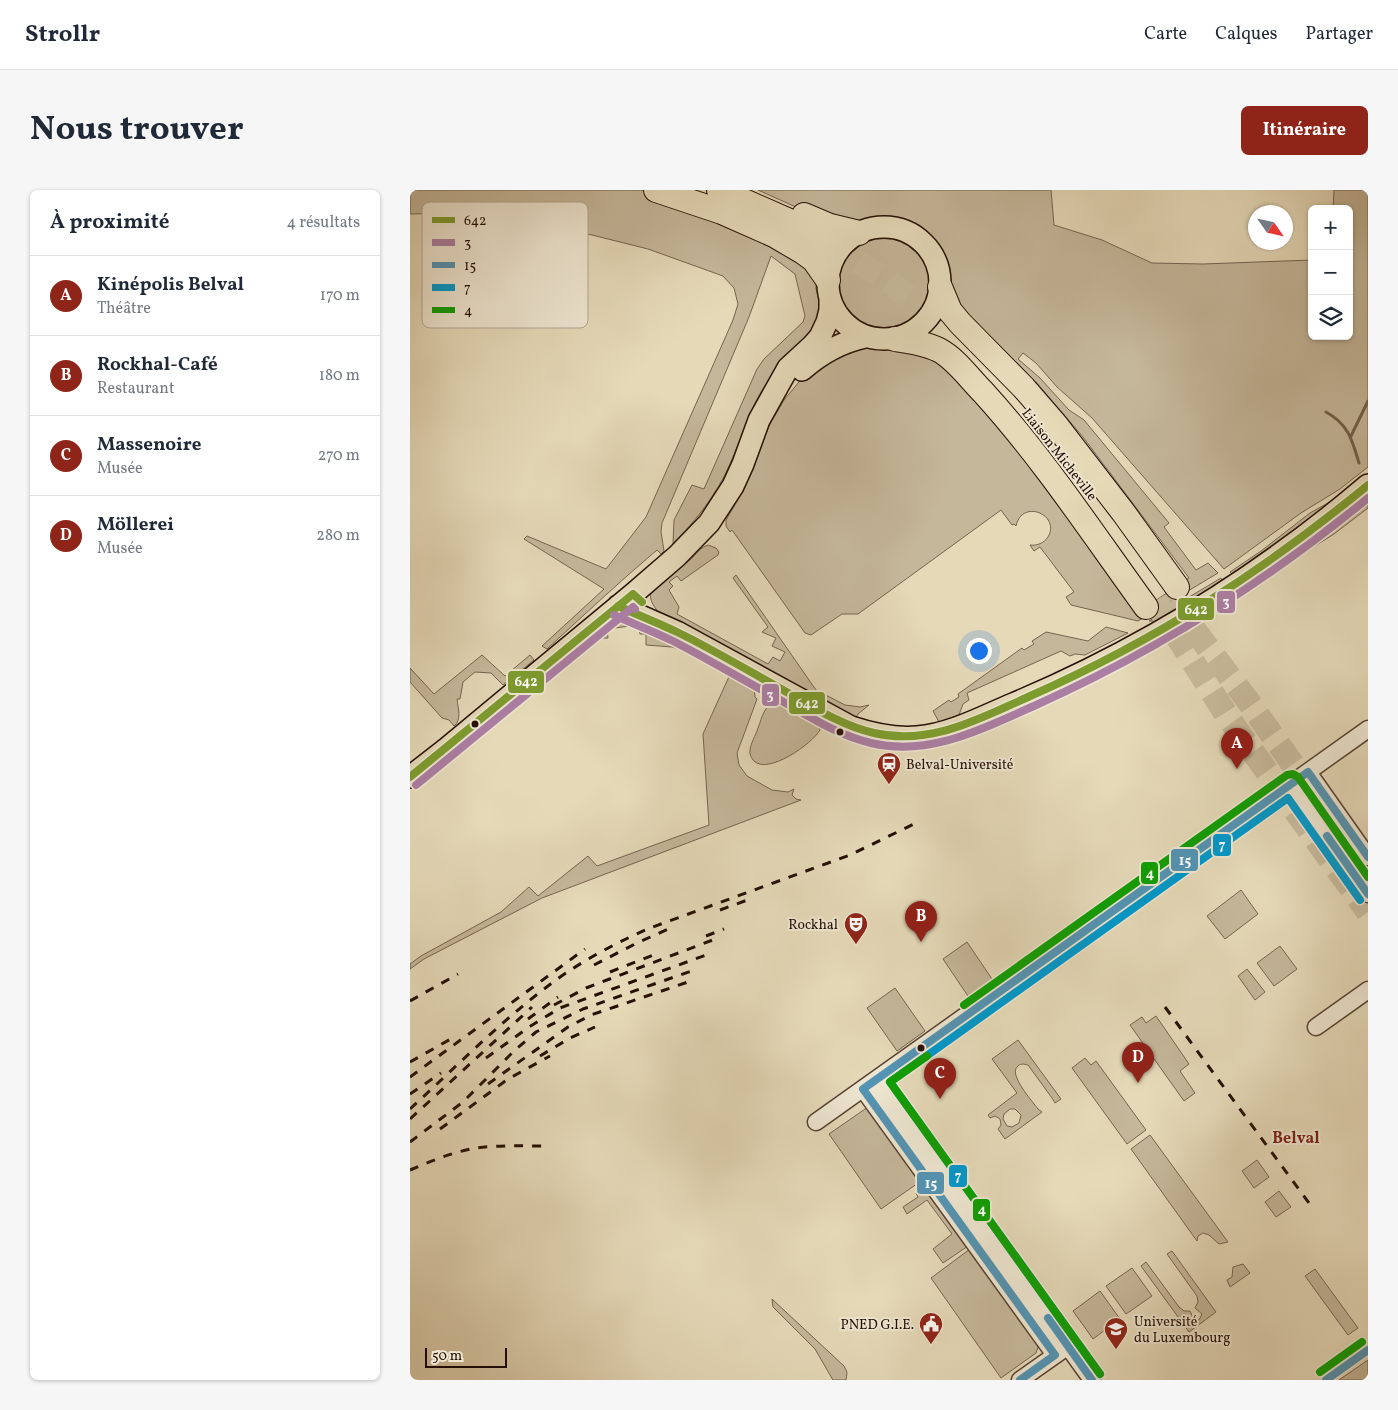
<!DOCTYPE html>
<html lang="fr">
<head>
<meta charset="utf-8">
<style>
	:root { --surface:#fff; --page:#f6f6f7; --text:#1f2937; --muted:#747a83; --line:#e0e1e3; --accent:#8f2418 }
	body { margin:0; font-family:Vollkorn,serif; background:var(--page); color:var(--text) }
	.controls { position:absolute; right:15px; top:15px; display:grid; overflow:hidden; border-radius:8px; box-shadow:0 1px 4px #0004 }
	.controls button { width:45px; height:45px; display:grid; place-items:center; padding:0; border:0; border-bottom:1px solid var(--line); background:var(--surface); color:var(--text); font:25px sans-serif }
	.compass { position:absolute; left:838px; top:15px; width:45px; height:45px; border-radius:50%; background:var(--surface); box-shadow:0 1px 4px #0004; rotate:124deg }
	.scale { position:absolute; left:15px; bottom:12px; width:82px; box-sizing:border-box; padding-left:5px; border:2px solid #261005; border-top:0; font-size:14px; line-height:18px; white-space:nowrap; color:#261005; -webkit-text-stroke:4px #eee6d1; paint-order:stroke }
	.you { position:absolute; left:568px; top:460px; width:18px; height:18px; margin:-12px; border:4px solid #fff; border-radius:50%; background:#1a73e8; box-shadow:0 0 0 8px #1a73e833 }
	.badge { display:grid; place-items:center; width:32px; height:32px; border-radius:50%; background:var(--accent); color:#fff; font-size:16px; font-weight:700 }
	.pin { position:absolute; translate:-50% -41px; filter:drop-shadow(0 1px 2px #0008) }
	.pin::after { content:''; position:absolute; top:26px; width:18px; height:15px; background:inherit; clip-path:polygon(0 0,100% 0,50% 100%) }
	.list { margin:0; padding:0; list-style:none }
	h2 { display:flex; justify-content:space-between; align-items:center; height:65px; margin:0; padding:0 20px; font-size:21px }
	h2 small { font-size:16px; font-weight:400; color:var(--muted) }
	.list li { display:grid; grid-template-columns:32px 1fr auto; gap:15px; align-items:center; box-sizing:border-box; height:80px; padding:0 20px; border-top:1px solid var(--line) }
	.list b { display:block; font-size:19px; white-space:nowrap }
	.list p { margin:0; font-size:16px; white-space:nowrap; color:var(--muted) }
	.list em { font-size:16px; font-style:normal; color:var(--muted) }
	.icon { flex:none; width:28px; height:28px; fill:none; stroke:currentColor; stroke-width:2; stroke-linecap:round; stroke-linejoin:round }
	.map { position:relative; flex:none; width:958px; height:1190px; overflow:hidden; border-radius:8px }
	header { display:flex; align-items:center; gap:30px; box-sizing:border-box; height:70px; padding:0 25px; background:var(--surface); border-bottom:1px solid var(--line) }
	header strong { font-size:24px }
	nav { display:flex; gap:28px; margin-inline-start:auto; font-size:18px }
	.intro { display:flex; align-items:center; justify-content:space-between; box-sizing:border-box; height:120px; padding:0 30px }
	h1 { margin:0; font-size:35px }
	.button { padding:12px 22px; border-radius:8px; background:var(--accent); color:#fff; font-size:18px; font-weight:700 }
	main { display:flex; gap:30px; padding:0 30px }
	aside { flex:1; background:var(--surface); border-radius:8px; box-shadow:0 1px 4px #0004 }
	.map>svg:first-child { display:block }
</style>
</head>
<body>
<header>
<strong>Strollr</strong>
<nav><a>Carte</a><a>Calques</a><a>Partager</a></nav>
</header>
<div class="intro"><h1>Nous trouver</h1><a class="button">Itinéraire</a></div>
<main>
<aside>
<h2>À proximité<small>4 résultats</small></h2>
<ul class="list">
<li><span class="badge">A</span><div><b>Kinépolis Belval</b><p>Théâtre</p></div><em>170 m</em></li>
<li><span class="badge">B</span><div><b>Rockhal-Café</b><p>Restaurant</p></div><em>180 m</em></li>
<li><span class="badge">C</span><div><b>Massenoire</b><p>Musée</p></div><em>270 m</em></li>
<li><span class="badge">D</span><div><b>Möllerei</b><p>Musée</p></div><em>280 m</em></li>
</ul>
</aside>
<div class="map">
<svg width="958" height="1190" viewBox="0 0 958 1190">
	<rect width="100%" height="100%" fill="#e5d9b8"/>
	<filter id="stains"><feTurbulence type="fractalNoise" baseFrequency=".004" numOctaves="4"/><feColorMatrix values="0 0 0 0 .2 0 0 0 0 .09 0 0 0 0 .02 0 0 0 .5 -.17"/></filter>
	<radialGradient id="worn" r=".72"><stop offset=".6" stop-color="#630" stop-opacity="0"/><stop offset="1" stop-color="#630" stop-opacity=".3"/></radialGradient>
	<path fill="#c5b79a" stroke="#766450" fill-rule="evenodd" d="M0,0H231L249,4L311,25L405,81L406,99L411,117L409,139C391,156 373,172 358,191C339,218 333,245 320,274C307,304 286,330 263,354L264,330L282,295L294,299L347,179L354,169L393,132L395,126L385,84L361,66L339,127L252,333L251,342L254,361L251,364L247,360C209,392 173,426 137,459L132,456L194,399L114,349L117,346L196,379L236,327L323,130L328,114L324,98L313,86L238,59L182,45L49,23L0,24Z
		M348,0H641L644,35L692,50L742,73L793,74L902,70V146H939V19H923L924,0H958V277L930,299L891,323L814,379L682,228L647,197L626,173L613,163L608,169L630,188L659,220L674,230L759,333L754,337L786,380L798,373L808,383L728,431L661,415L656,407L664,402L630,357L624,361L620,355C627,356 634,353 638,347C651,325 612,308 606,336L604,334L602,335L591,320L448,424H432L401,445L395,443L322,340L320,342L316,336V330L333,301L345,274L359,236L374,210L394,186L449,156L465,159L480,160L496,157L544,178L730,421L779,388L673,247L626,192L621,193L539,106L541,89L538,73L532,58L521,45L509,35L494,29L477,26L461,28L446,33L408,27Z
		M428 93a46 46 0 1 1 92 0a46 46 0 1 1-92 0Z
		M958,283V288L941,302L904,325L822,384L820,382L851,361L900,323L934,304Z
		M958,304V318L924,344L825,406Z
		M298,355L306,358L309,362L308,365L271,391L267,386L259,392L263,396L259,400L269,417L267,424L358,474L363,467L370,471L375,462L362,456L366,448L352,442L358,437L323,388L326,385L406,500L435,515L450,517L459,515L448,524L443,532L252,426C226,399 249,392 271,375C283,372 287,358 298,355Z
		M811,388L812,391L746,431H739Z
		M211,427L225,429L292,466L262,457L236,455V444H230L228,435L197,439L198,448H190L188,445Z
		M696,437L718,443L675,465L665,464L660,466L651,461L557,503L559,510L553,514L549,525L529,532L523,521L539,510L541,512L549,507L548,504L612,458L614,460L624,454L622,451L636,442L678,451Z
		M72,465L95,486L120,465L124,470L93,495L81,483L65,482L53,492L50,509H47C48,518 52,530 44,536L39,530L32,528L0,492V478L24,504Z
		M322,480L344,496L345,507L347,509L327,563L329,575L337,586L362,600L378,602L384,599L382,605L386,609L391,610L132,708L14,769L0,779V774L11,766L91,722L119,697L128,706L178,666L187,676L299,635L293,544Z
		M366,510H375L406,528L409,535L410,540C402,554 358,585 344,571C342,569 339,564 340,561C340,554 346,545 348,538C353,525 353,518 366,510Z
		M908,615L958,685V693L904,618Z
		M831,700L848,724L815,749L797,726Z
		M557,752L584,792L560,809L533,769Z
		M870,756L887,779L864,796L847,773Z
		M837,779L855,802L845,810L828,786Z
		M485,798L515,841L487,861L457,818Z
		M746,826L779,874L770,881L785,903L774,911L720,835L732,827L736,833Z
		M608,850L651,909L645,913L642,908L618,875C614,874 610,873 607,877C599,885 622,911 628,919L632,922L595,949L588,939L591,935L590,929L585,926L580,928L578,925L607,903L582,869ZM600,919H605L611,925L609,933L602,937L597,936L593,929L594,924Z
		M675,868L681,875L686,871L736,940L717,954L662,878Z
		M458,917L511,991L471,1019L419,944Z
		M740,945L818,1052L809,1054L799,1045L793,1043L788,1046L787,1051L721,959Z
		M847,970L859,987L844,998L832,981Z
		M515,997L558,1056L533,1073L523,1059L542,1044L517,1010L497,1024L493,1017L508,1007L506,1003Z
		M869,1001L881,1017L866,1027L855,1012Z
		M560,1059L626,1150L628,1157L626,1163L591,1188L521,1088Z
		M762,1061L806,1122L779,1142L731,1076L736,1072L769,1117L774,1121H780L784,1130H789L792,1124L785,1118L788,1112L787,1106L757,1064Z
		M833,1074L840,1083L820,1097L817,1090L822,1087L823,1077Z
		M722,1078L742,1106L716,1124L696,1096Z
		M905,1079L948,1138L938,1145L895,1086Z
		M690,1101L710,1129L683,1149L663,1121Z
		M362,1109L434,1176L437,1182L436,1190H423L405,1159L363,1117Z
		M958,1170V1187L954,1190H929Z"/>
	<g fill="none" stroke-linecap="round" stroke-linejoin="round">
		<path stroke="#72604c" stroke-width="3" d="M916,222C938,234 942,249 949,273
			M941,246L958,211"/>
		<path stroke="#c8bb9d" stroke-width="24" stroke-dasharray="24 12" stroke-linecap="butt" d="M418,53L476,89L531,134
			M762,410L838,511L906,607
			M745,411L817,526L958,722
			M936,648L958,679"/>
		<g stroke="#564232" stroke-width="19">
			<path id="minor" d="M898,582L958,667
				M880,594L958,704
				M906,837L958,800
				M466,890L682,1190
				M453,899L645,1165
				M406,932L958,539
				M610,1190L654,1159"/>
		</g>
		<g stroke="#261005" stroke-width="24">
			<path id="major" d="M418 93a56 56 0 1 1 112 0a56 56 0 1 1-112 0Z
				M392,180C410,164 432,152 455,147
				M208,416L267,442L441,537C462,544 484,549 507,547C541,544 572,527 603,514C734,459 850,387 958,295
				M0,587L36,559L223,404L267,366L299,333L323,296L333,274L349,230L378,178L403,155L410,147L417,132L420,120V111"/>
		</g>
		<g stroke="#261005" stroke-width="26">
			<path id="highway" d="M246,0L312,22L364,45L393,62L404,70L418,90
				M309,0L377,30L418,53
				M394,25L420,36L449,43
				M530,97L540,121L550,133L614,198L646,235L713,322L767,397
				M485,149C499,151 515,153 529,160C546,169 559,188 573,202C633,268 683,344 736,417"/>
		</g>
		<use href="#minor" stroke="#eee6d1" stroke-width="16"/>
		<use href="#major" stroke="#e5d9b8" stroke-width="21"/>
		<use href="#highway" stroke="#e5d9b8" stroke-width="24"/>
		<path stroke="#261005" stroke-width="3" stroke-dasharray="9 9" stroke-linecap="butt" d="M310,720L343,708
			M296,746L314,739
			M184,775L227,753L265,736
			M200,782L246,764
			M0,811L48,784
			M144,815L176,798L308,748
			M755,817L899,1013
			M118,829L148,807
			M130,866L160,848L185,837
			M76,868L119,837L150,818L296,765
			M0,872L46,846
			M0,887L175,759
			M78,894L158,837L181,825L281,791
			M0,904L31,883
			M0,919C48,875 94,828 146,790C175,769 208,752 240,738L440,665L508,632
			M0,929L122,817
			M30,939L98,889L140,866
			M0,952L53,912L104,861L126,842L173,819L287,779
			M0,980C21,971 43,962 66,958C89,955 112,956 136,956"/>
		<g stroke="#eee6d1" stroke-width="11">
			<path id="bus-1" d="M208,416C228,425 248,433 267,442C300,458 332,477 364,495C396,512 428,535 464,543C520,556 569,529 618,507C745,451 851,383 958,295
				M0,587L223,404L232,412"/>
		</g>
		<g stroke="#eee6d1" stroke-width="11">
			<path id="bus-2" d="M204,425C224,434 244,442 263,451C296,468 328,487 361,505C393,522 425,545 461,553C520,567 571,539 624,516C745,462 856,392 958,308
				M6,595L223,417L225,419"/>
		</g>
		<g stroke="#eee6d1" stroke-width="11">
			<path id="bus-3" d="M917,646L958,704
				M638,1128L682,1190
				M610,1190L645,1165L453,899L898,582L958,667
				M916,1190L958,1160"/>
		</g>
		<g stroke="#eee6d1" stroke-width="11">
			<path id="bus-4" d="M690,1184L480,892L878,608L950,710"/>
		</g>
		<g stroke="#eee6d1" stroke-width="11">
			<path id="bus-5" d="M554,815L877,585L883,584L888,587L958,687
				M517,866L480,892L690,1184
				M910,1182L952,1152"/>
		</g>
		<use href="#bus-1" stroke="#7d9c2e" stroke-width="8"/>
		<use href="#bus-2" stroke="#ab7ea4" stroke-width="8"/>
		<use href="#bus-3" stroke="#5394b4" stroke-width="8"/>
		<use href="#bus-4" stroke="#09c" stroke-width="8"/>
		<use href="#bus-5" stroke="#0f9f02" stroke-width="8"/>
	</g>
	<defs>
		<g id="station-pin" transform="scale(1.25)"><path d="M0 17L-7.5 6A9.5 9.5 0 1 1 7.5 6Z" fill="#8f2418" stroke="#eee6d1"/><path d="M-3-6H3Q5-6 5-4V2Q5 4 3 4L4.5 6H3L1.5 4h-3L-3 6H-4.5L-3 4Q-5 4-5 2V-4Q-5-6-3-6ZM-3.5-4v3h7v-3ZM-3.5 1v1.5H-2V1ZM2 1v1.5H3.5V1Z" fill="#fff"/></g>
		<g id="theatre-pin" transform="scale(1.25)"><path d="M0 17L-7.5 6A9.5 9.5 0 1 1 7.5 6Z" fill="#8f2418" stroke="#eee6d1"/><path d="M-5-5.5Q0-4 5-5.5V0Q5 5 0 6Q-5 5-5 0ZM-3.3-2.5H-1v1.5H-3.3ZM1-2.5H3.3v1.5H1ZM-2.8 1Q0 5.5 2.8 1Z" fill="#fff"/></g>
		<g id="civic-pin" transform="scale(1.25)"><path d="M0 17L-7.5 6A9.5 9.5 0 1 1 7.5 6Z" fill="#8f2418" stroke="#eee6d1"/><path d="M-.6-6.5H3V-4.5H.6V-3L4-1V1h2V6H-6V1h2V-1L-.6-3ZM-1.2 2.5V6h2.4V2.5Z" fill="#fff"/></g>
		<g id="university-pin" transform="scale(1.25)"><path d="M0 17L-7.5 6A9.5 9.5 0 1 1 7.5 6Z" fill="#8f2418" stroke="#eee6d1"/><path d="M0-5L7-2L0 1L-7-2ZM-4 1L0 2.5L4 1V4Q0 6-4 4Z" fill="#fff"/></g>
	</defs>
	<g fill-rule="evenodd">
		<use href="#station-pin" x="479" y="574"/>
		<use href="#theatre-pin" x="446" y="734"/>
		<use href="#civic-pin" x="521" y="1134"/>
		<use href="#university-pin" x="706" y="1139"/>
	</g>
	<g fill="#261005" stroke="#eee6d1" stroke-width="2">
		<circle cx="65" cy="534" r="4.5"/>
		<circle cx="430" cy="542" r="4.5"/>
		<circle cx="511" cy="858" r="4.5"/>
	</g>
	<g text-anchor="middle" stroke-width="4" stroke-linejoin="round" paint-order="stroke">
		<g font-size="14" fill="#261005" stroke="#eee6d1">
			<text transform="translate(650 264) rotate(52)" y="5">Liaison Micheville</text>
		</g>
		<g font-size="14" fill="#261005" stroke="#eee6d1" text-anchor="start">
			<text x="496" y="579">Belval-Université</text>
			<text x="428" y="739" text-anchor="end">Rockhal</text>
			<text x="724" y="1136">Université<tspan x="724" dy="16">du Luxembourg</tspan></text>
			<text x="504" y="1139" text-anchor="end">PNED G.I.E.</text>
		</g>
		<g font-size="16" font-weight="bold" fill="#7a1f14" stroke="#eee6d1">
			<text x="886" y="953">Belval</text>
		</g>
	</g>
	<rect x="12" y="12" width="166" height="126" rx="8" fill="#eee6d1" stroke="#b2a694" stroke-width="1"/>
	<rect x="22" y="27" width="23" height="6" fill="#7d9c2e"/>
	<rect x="22" y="49" width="23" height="7" fill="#ab7ea4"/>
	<rect x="22" y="72" width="23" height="6" fill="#5394b4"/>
	<rect x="22" y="94" width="23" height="7" fill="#09c"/>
	<rect x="22" y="117" width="23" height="6" fill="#0f9f02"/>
	<g font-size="14" fill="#261005">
		<text x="54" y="35">642</text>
		<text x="54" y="57">3</text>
		<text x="54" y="80">15</text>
		<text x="54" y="102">7</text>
		<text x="54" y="125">4</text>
	</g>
	<g stroke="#eee6d1" stroke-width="2">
		<rect x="806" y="400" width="20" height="24" rx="5" fill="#ab7ea4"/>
		<rect x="767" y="407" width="38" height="24" rx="5" fill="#7d9c2e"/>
		<rect x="97" y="480" width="38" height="24" rx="5" fill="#7d9c2e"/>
		<rect x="351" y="493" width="19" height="24" rx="5" fill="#ab7ea4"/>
		<rect x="378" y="501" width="38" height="24" rx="5" fill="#7d9c2e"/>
		<rect x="802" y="643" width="20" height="24" rx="5" fill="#09c"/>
		<rect x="760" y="658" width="29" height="24" rx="5" fill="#5394b4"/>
		<rect x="730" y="671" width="19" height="24" rx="5" fill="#0f9f02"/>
		<rect x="538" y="974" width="20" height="24" rx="5" fill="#09c"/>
		<rect x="506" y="981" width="29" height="24" rx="5" fill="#5394b4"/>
		<rect x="562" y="1008" width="19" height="24" rx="5" fill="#0f9f02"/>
	</g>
	<g font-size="14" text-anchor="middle" font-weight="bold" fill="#fff">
		<text x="816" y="416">3</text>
		<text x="786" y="424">642</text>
		<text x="116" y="496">642</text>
		<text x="360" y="509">3</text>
		<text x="397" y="518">642</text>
		<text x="812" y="660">7</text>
		<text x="775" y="675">15</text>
		<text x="740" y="688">4</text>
		<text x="548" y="991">7</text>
		<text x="521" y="998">15</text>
		<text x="572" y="1024">4</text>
	</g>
	<rect width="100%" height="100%" filter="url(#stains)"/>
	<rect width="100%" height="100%" fill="url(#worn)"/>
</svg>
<div class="controls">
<button>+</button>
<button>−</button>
<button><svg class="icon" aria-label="layers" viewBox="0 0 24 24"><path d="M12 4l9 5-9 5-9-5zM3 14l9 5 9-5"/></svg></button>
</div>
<svg class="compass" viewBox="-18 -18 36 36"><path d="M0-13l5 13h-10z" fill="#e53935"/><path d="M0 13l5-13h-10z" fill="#747a83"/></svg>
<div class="scale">50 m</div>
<div class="you"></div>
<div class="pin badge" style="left:827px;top:579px">A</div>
<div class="pin badge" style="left:511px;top:752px">B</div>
<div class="pin badge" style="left:530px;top:909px">C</div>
<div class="pin badge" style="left:728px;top:893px">D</div>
</div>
</main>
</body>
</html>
